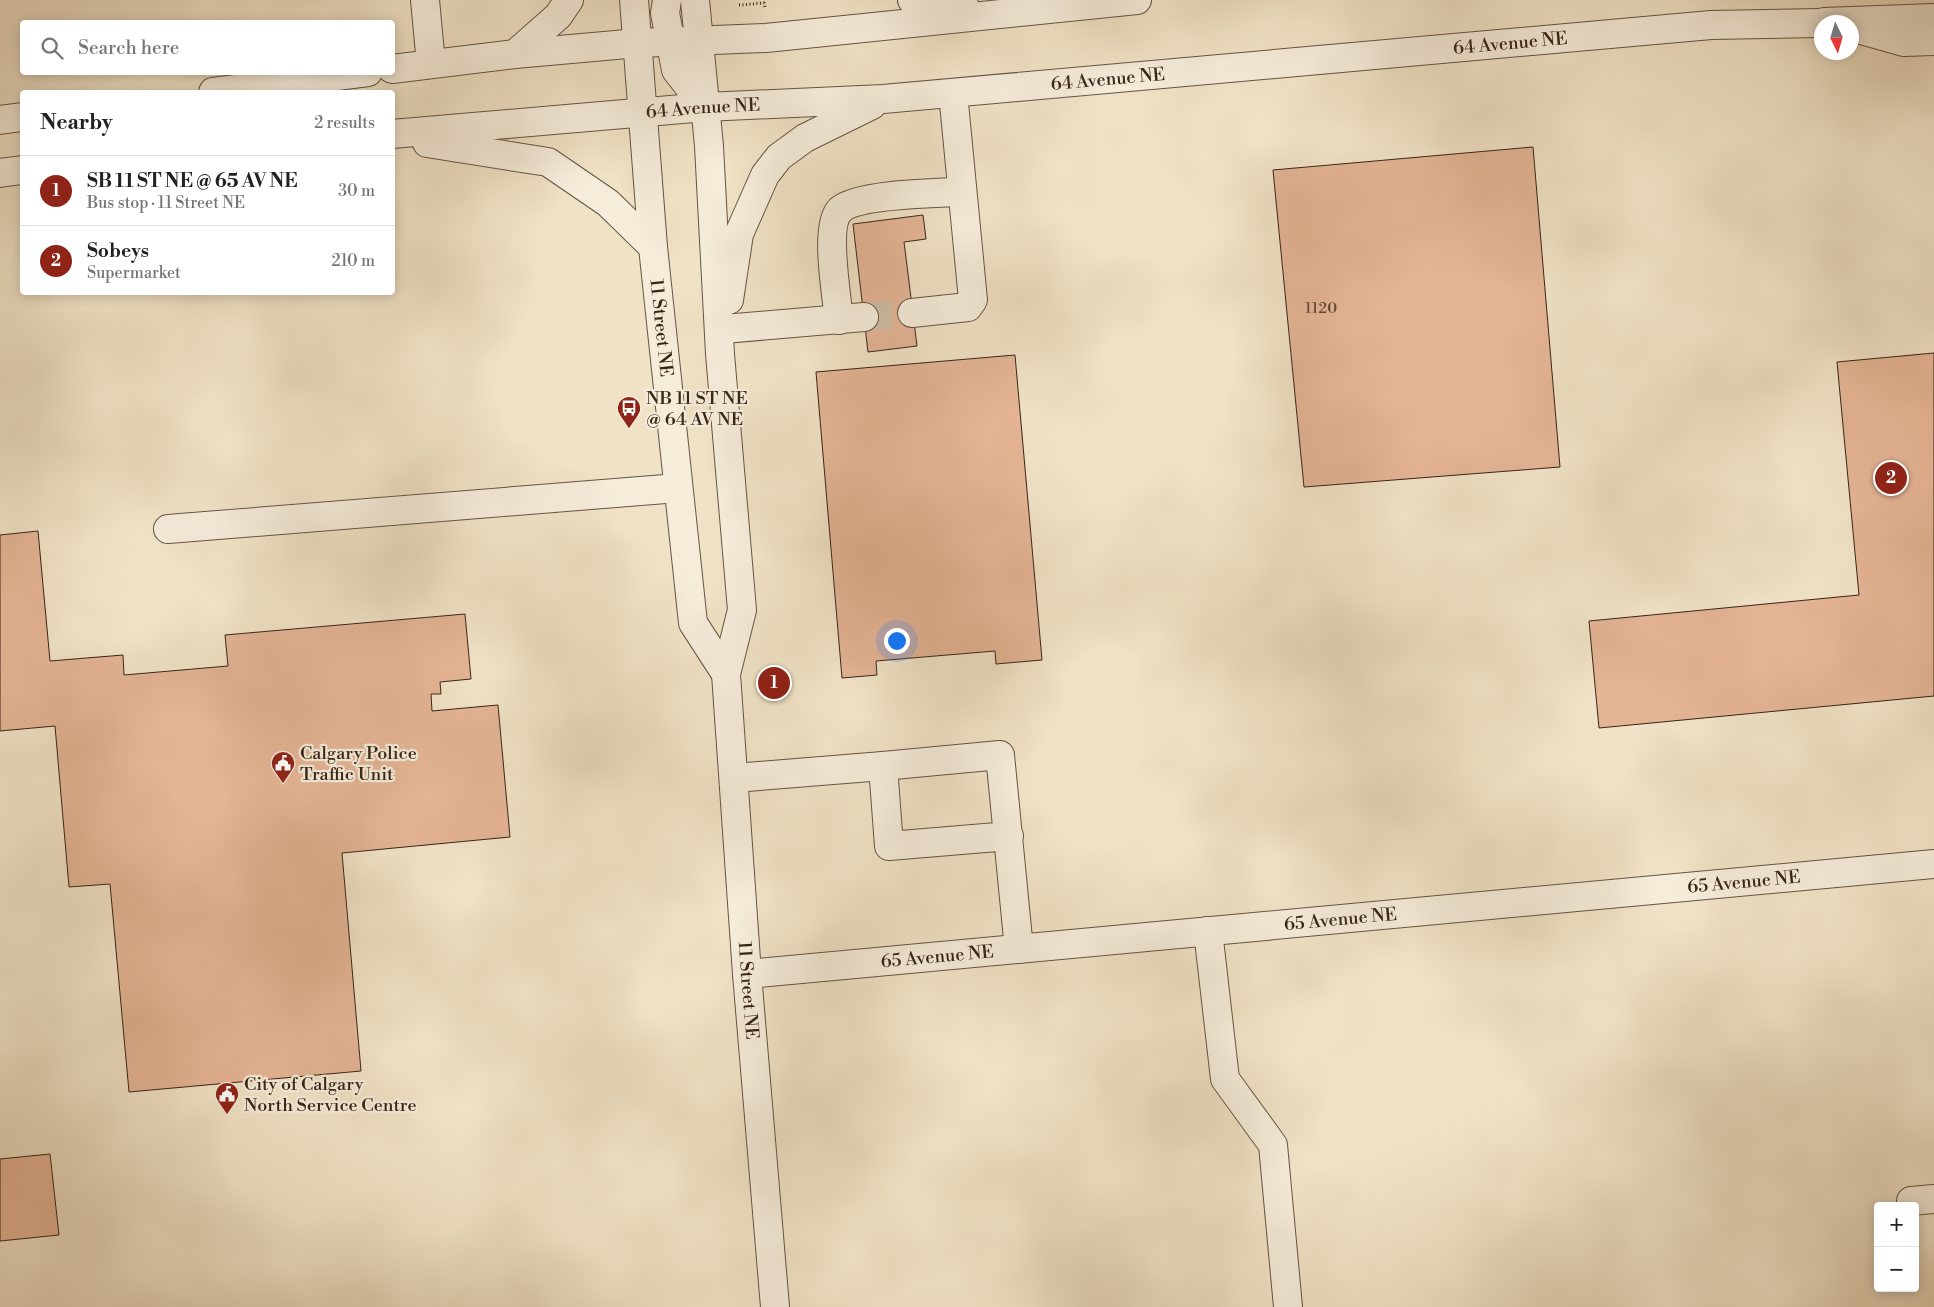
<!DOCTYPE html>
<html lang="en">
<head>
<meta charset="utf-8">
<style>
	:root { --surface:#fff; --page:#f6f6f6; --text:#202124; --muted:#757577; --line:#e0e0e0; --accent:#8f2418 }
	body { margin:0; font-family:"Libre Bodoni",serif; background:var(--page); color:var(--text) }
	.controls { position:absolute; right:15px; bottom:15px; display:grid; overflow:hidden; border-radius:5px; box-shadow:0 2px 12px #0003 }
	.controls button { width:45px; height:45px; display:grid; place-items:center; padding:0; border:0; border-bottom:1px solid var(--line); background:var(--surface); color:var(--text); font:25px sans-serif }
	.compass { position:absolute; left:1814px; top:15px; width:45px; height:45px; border-radius:50%; background:var(--surface); box-shadow:0 2px 12px #0003; rotate:175deg }
	.you { position:absolute; left:896px; top:640px; width:18px; height:18px; margin:-12px; border:4px solid #fff; border-radius:50%; background:#1a73e8; box-shadow:0 0 0 8px #1a73e833 }
	.badge { display:grid; place-items:center; width:32px; height:32px; border-radius:50%; background:var(--accent); color:#fff; font-size:16px; font-weight:700 }
	.pin { position:absolute; translate:-50% -50%; border:2px solid #fff; box-shadow:0 1px 5px #0006 }
	.list { margin:0; padding:0; list-style:none }
	h2 { display:flex; justify-content:space-between; align-items:center; height:65px; margin:0; padding:0 20px; font-size:21px }
	h2 small { font-size:16px; font-weight:400; color:var(--muted) }
	.list li { display:grid; grid-template-columns:32px 1fr auto; gap:15px; align-items:center; box-sizing:border-box; height:70px; padding:0 20px; border-top:1px solid var(--line) }
	.list b { display:block; font-size:19px; white-space:nowrap }
	.list p { margin:0; font-size:16px; white-space:nowrap; color:var(--muted) }
	.list em { font-size:16px; font-style:normal; color:var(--muted) }
	.icon { flex:none; width:28px; height:28px; fill:none; stroke:currentColor; stroke-width:2; stroke-linecap:round; stroke-linejoin:round }
	.map { position:relative; flex:none; width:1934px; height:1307px; overflow:hidden }
	.search { position:absolute; background:var(--surface); box-shadow:0 2px 12px #0003; left:20px; top:20px; width:375px; height:55px; display:flex; align-items:center; gap:12px; box-sizing:border-box; padding:0 18px; border-radius:5px; color:var(--muted); font-size:19px }
	.panel { position:absolute; background:var(--surface); box-shadow:0 2px 12px #0003; left:20px; top:90px; width:375px; height:205px; border-radius:5px }
	.map>svg:first-child { display:block }
</style>
</head>
<body>
<div class="map">
<svg width="1934" height="1307" viewBox="0 0 1934 1307">
	<rect width="100%" height="100%" fill="#f0e2c6"/>
	<filter id="stains"><feTurbulence type="fractalNoise" baseFrequency=".004" numOctaves="4"/><feColorMatrix values="0 0 0 0 .2 0 0 0 0 .09 0 0 0 0 .02 0 0 0 .5 -.17"/></filter>
	<radialGradient id="worn" r=".72"><stop offset=".6" stop-color="#630" stop-opacity="0"/><stop offset="1" stop-color="#630" stop-opacity=".3"/></radialGradient>
	<path fill="#e4b495" stroke="#372516" d="M1533,147L1560,467L1304,487L1273,170Z
		M923,215L926,239L904,242L917,346L868,352L853,224Z
		M1934,353V696L1599,728L1589,621L1859,595L1837,362Z
		M1015,355L1042,660L996,664L995,651L876,661L877,675L842,678L816,372Z
		M38,531L50,661L123,655L124,675L228,666L225,635L465,614L471,679L440,682L441,694H431L432,711L498,705L510,837L342,853L361,1071L129,1092L110,884L69,887L55,726L0,731V535Z
		M50,1154L59,1235L0,1241V1159Z"/>
	<g fill="none" stroke-linecap="round" stroke-linejoin="round">
		<path stroke="#cbbca3" stroke-width="28" stroke-dasharray="28 14" stroke-linecap="butt" d="M864,317L912,313"/>
		<g stroke="#655442" stroke-width="30">
			<g id="minor">
				<path d="M425,0L431,64"/>
				<path id="s1" d="M634,0L653,247L693,623L726,674"/>
				<path d="M667,0L665,13L676,70L705,107"/>
				<path id="s2" d="M695,0L709,146L720,354L742,610L726,674L747,974L775,1307"/>
				<path d="M912,0L964,5"/>
				<path d="M1824,22L1934,18"/>
				<path d="M1858,29L1904,42L1934,41"/>
				<path d="M515,54L558,16L569,0"/>
				<path d="M392,69L515,54L638,43L766,38L1137,0"/>
				<path d="M213,92L368,72"/>
				<path d="M0,120L22,117"/>
				<path id="s3" d="M392,134L705,107L883,99L1711,25L1822,23"/>
				<path d="M427,143L548,162L608,203L653,247"/>
				<path d="M0,173L22,170"/>
				<path d="M729,300L739,234L765,175L779,157L805,138L872,105"/>
				<path d="M912,313L968,307L973,300L953,93"/>
				<path d="M839,320C837,297 824,226 840,210C857,194 936,193 961,192"/>
				<path d="M724,329L864,317"/>
				<path d="M168,529L678,488"/>
				<path d="M734,778L883,766"/>
				<path d="M1009,836L889,846L883,766L1000,755L1019,949"/>
				<path d="M1208,931L1225,1079L1273,1145L1288,1307"/>
				<path id="s4" d="M747,974L1934,864"/>
				<path d="M1911,1201L1934,1199"/>
			</g>
		</g>
		<path stroke="#372516" stroke-width="3" stroke-dasharray="1 2.5" stroke-linecap="butt" d="M739,5L764,3L765,7"/>
		<use href="#minor" stroke="#f5ecda" stroke-width="28"/>
	</g>
	<defs>
		<g id="bus-pin" transform="scale(1.25)"><path d="M0 17L-7.5 6A9.5 9.5 0 1 1 7.5 6Z" fill="#8f2418" stroke="#f5ecda"/><path d="M-5-6H5V4H4V6H2V4H-2V6H-4V4H-5ZM-3.5-4V0h7V-4ZM-3.5 1.2v1.5H-2V1.2ZM2 1.2v1.5H3.5V1.2Z" fill="#fff"/></g>
		<g id="civic-pin" transform="scale(1.25)"><path d="M0 17L-7.5 6A9.5 9.5 0 1 1 7.5 6Z" fill="#8f2418" stroke="#f5ecda"/><path d="M-.6-6.5H3V-4.5H.6V-3L4-1V1h2V6H-6V1h2V-1L-.6-3ZM-1.2 2.5V6h2.4V2.5Z" fill="#fff"/></g>
	</defs>
	<g fill-rule="evenodd">
		<use href="#bus-pin" x="629" y="408"/>
		<use href="#civic-pin" x="283" y="763"/>
		<use href="#civic-pin" x="227" y="1094"/>
	</g>
	<g text-anchor="middle" stroke-width="4.5" stroke-linejoin="round" paint-order="stroke">
		<g font-size="15" fill="#624936">
			<text x="1321" y="313">1120</text>
		</g>
		<g font-size="18" fill="#372516" stroke="#f5ecda">
			<text dy="6" stroke="none"><textPath href="#s3" startOffset="1122">64 Avenue NE</textPath></text>
			<text dy="6" stroke="none"><textPath href="#s3" startOffset="718">64 Avenue NE</textPath></text>
			<text dy="6" stroke="none"><textPath href="#s3" startOffset="312">64 Avenue NE</textPath></text>
			<text dy="6" stroke="none"><textPath href="#s1" startOffset="329">11 Street NE</textPath></text>
			<text dy="6" stroke="none"><textPath href="#s4" startOffset="1001">65 Avenue NE</textPath></text>
			<text dy="6" stroke="none"><textPath href="#s4" startOffset="596">65 Avenue NE</textPath></text>
			<text dy="6" stroke="none"><textPath href="#s4" startOffset="191">65 Avenue NE</textPath></text>
			<text dy="6" stroke="none"><textPath href="#s2" startOffset="995">11 Street NE</textPath></text>
		</g>
		<g font-size="18" fill="#372516" stroke="#f5ecda" text-anchor="start">
			<text x="646" y="404">NB 11 ST NE<tspan x="646" dy="21">@ 64 AV NE</tspan></text>
			<text x="300" y="759">Calgary Police<tspan x="300" dy="21">Traffic Unit</tspan></text>
			<text x="244" y="1090">City of Calgary<tspan x="244" dy="21">North Service Centre</tspan></text>
		</g>
	</g>
	<rect width="100%" height="100%" filter="url(#stains)"/>
	<rect width="100%" height="100%" fill="url(#worn)"/>
</svg>
<div class="controls">
<button>+</button>
<button>−</button>
</div>
<svg class="compass" viewBox="-18 -18 36 36"><path d="M0-13l5 13h-10z" fill="#e53935"/><path d="M0 13l5-13h-10z" fill="#757577"/></svg>
<div class="you"></div>
<div class="pin badge" style="left:774px;top:683px">1</div>
<div class="pin badge" style="left:1891px;top:478px">2</div>
<div class="search"><svg class="icon" aria-label="search" viewBox="0 0 24 24"><circle cx="10" cy="10" r="6"/><path d="M15 15l6 6"/></svg>Search here</div>
<section class="panel">
<h2>Nearby<small>2 results</small></h2>
<ul class="list">
<li><span class="badge">1</span><div><b>SB 11 ST NE @ 65 AV NE</b><p>Bus stop · 11 Street NE</p></div><em>30 m</em></li>
<li><span class="badge">2</span><div><b>Sobeys</b><p>Supermarket</p></div><em>210 m</em></li>
</ul>
</section>
</div>
</body>
</html>
